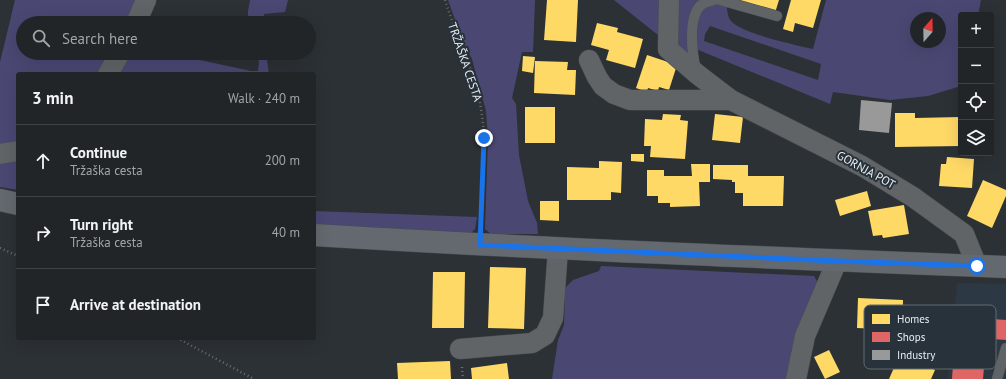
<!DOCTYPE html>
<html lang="en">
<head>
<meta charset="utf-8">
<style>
	:root { --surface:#212528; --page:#2d3134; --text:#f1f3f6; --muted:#a2a5a8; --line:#3e4245 }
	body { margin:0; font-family:"PT Sans",sans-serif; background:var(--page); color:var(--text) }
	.controls { position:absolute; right:12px; top:12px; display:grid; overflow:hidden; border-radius:4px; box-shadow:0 4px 16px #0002 }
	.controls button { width:36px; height:36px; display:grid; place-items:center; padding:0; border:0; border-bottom:1px solid var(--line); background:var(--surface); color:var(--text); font:20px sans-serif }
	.compass { position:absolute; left:910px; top:12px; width:36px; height:36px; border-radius:50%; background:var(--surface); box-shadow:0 4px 16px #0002; rotate:20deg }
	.stop { position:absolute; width:12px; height:12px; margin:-9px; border:3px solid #1a73e8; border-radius:50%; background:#fff }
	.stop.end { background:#1a73e8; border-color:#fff; box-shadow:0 1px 4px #0008 }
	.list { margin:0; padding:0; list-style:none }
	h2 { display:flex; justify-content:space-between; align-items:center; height:52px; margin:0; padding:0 16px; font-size:17px }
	h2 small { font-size:13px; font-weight:400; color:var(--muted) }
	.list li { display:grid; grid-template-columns:26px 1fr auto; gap:12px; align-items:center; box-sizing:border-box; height:72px; padding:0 16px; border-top:1px solid var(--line) }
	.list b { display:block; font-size:15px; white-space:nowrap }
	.list p { margin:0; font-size:13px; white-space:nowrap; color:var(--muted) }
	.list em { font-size:13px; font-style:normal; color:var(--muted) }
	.icon { flex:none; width:22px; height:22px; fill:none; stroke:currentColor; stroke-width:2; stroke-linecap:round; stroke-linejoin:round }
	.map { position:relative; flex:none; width:1006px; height:379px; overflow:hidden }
	.search { position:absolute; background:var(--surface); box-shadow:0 4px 16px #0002; left:16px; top:16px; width:300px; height:44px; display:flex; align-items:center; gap:10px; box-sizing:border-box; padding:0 14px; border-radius:22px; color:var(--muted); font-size:15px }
	.panel { position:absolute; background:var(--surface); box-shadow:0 4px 16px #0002; left:16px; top:72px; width:300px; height:268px; border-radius:4px }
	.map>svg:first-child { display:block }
</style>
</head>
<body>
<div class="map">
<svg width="1006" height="379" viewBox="0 0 1006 379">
	<rect width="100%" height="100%" fill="#2c3136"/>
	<path fill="#2c3945" d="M957,283L1006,284V379H948Z"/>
	<path fill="#4a4873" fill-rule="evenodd" d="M15,0H138L128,23H23V53H112L100,74H18V143L0,147V62Z
		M250,0H288L285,12L264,14V23H248V11Z
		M448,0H535L533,52H522L512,98L516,104L519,155L528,201L537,223L538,234H491L485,229L488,138L486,111L472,59L462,39Z
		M614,0H664L663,39Z
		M674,0H700C685,12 690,36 689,54L677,46Z
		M826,0H981L978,15H961V86L928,96L890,100L833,92L830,104L696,49L699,15L705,4L715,2L727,6C727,12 728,19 733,23C746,34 795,45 813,49ZM916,18H940V42H916ZM710,26L821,64L818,80L704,41L705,34Z
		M130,53H167L251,71H258L259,62L256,53H266L269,74H118Z
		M18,157V190L0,187V161Z
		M314,211L477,217L475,229L471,233L431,232L314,224Z
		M601,266L814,276L818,283L787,379H552L558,340L564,325L565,288L573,280L599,271Z"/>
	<path fill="#ffd966" d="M547,0H578L576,42L544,40Z
		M734,0H779L775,13Z
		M791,0H821L813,28L795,23L793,32L783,29Z
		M597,23L618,28L617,32L643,39L635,68L606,60L609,50L591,45Z
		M647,55L677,65L669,90L659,87L658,91L648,88L647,92L636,88Z
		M523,56L535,57L533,73L522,71Z
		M535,61L568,62L567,70H576L575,95L534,93Z
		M525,107H555V143H525Z
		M895,113H915V118L961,117V146L895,147Z
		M663,114L681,115L680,120L688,121L685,159L650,157L651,146H644L645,119L662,120Z
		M715,114L743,117L740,143L712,140Z
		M631,154H644V162L631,161Z
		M947,157L974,159L972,188L939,186L941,164H946Z
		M599,161L622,162L621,193L611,192V200H567V167L599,168Z
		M691,164H710V182H699L700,206L670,207V203H658V196H647V170H664V176H692Z
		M713,165H748V176H784L783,206H743V193H735V182H732V180L713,179Z
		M983,180L1006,190V196L992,228L967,216Z
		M867,191L871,206L840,216L835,200Z
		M540,201H559V221L540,220Z
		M904,205L909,234L883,238L882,235L873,236L868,211Z
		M490,267L526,268L524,329L488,328Z
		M433,272H465L464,328H432Z
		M858,298L903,300L902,340L879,338V329L857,328Z
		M829,350L840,372L825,379L814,357Z
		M900,354L935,370L931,379H889Z
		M450,361L451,379H398L397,363Z
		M507,363L509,379H472L471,368Z"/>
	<path fill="#e06666" d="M965,317L1006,320V340L993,339L991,356L985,355L983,379H952L954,350L963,351Z"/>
	<path fill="#999" d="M861,100L892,103L889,133L859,130Z"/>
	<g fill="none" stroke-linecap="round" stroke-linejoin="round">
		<g stroke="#484c50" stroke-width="11">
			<path id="lane" d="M720,0L777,16
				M696,70C692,54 688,19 700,6C704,2 709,1 714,0
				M997,379L1006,348"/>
		</g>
		<g stroke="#484c50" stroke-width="21">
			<path id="street" d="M669,0L668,49L697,74L731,100L862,166L913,197L964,234L977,266
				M136,23L146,0
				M589,60L597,77L603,86L614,94L630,100H731
				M108,74L120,53
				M0,154L18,151
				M460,349L532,343L545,335L553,318L558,249
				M796,379L805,336L837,261"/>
		</g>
		<g stroke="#484c50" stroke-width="23">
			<path id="secondary" d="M0,200L18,204
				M314,235C545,249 775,258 1006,267"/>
		</g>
		<path stroke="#6a6d71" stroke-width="2.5" stroke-dasharray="1 3" stroke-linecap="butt" d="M445,0C457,38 477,75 482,116C487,151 482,189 481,225
			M0,248L18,256
			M177,338L254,379
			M462,367L463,379"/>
		<use href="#lane" stroke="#616467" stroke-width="10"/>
		<use href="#street" stroke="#616467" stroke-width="20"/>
		<use href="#secondary" stroke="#64696f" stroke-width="22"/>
	</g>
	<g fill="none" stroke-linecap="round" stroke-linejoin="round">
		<path stroke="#1a73e8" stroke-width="5" d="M484,138L480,245L837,261L977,266"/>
	</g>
	<g text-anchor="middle" stroke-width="4" stroke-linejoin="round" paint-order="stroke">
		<g font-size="12" fill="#e7edf2" stroke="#28323a">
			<text transform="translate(465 62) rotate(71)" y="4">TRŽAŠKA CESTA</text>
			<text transform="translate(866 170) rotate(29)" y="4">GORNJA POT</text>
		</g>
	</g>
	<rect x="864" y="305" width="132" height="64" rx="6" fill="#28323a" stroke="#616a71" stroke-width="1"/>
	<rect x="872" y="314" width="18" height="10" fill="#ffd966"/>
	<rect x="872" y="332" width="18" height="10" fill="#e06666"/>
	<rect x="872" y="350" width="18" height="10" fill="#999"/>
	<g font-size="11" fill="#e7edf2">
		<text x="897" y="323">Homes</text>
		<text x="897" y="341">Shops</text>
		<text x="897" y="359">Industry</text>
	</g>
</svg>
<div class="controls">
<button>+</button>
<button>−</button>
<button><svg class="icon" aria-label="locate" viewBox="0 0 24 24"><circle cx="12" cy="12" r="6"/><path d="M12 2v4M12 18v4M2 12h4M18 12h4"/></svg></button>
<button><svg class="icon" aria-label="layers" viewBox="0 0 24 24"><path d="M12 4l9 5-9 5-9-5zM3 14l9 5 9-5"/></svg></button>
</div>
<svg class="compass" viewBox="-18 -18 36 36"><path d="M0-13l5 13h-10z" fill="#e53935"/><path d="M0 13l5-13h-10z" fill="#a2a5a8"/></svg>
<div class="stop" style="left:977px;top:266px"></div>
<div class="stop end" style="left:484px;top:138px"></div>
<div class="search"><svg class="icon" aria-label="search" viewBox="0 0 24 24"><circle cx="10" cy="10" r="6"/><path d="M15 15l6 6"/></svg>Search here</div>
<section class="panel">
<h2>3 min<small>Walk · 240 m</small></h2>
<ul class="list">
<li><svg class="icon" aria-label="ahead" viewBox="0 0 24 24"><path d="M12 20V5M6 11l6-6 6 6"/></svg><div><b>Continue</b><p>Tržaška cesta</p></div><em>200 m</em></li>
<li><svg class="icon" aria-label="right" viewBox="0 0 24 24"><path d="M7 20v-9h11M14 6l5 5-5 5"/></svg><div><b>Turn right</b><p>Tržaška cesta</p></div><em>40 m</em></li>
<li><svg class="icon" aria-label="arrive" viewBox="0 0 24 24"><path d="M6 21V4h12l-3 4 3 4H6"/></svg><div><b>Arrive at destination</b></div></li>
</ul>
</section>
</div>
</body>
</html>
